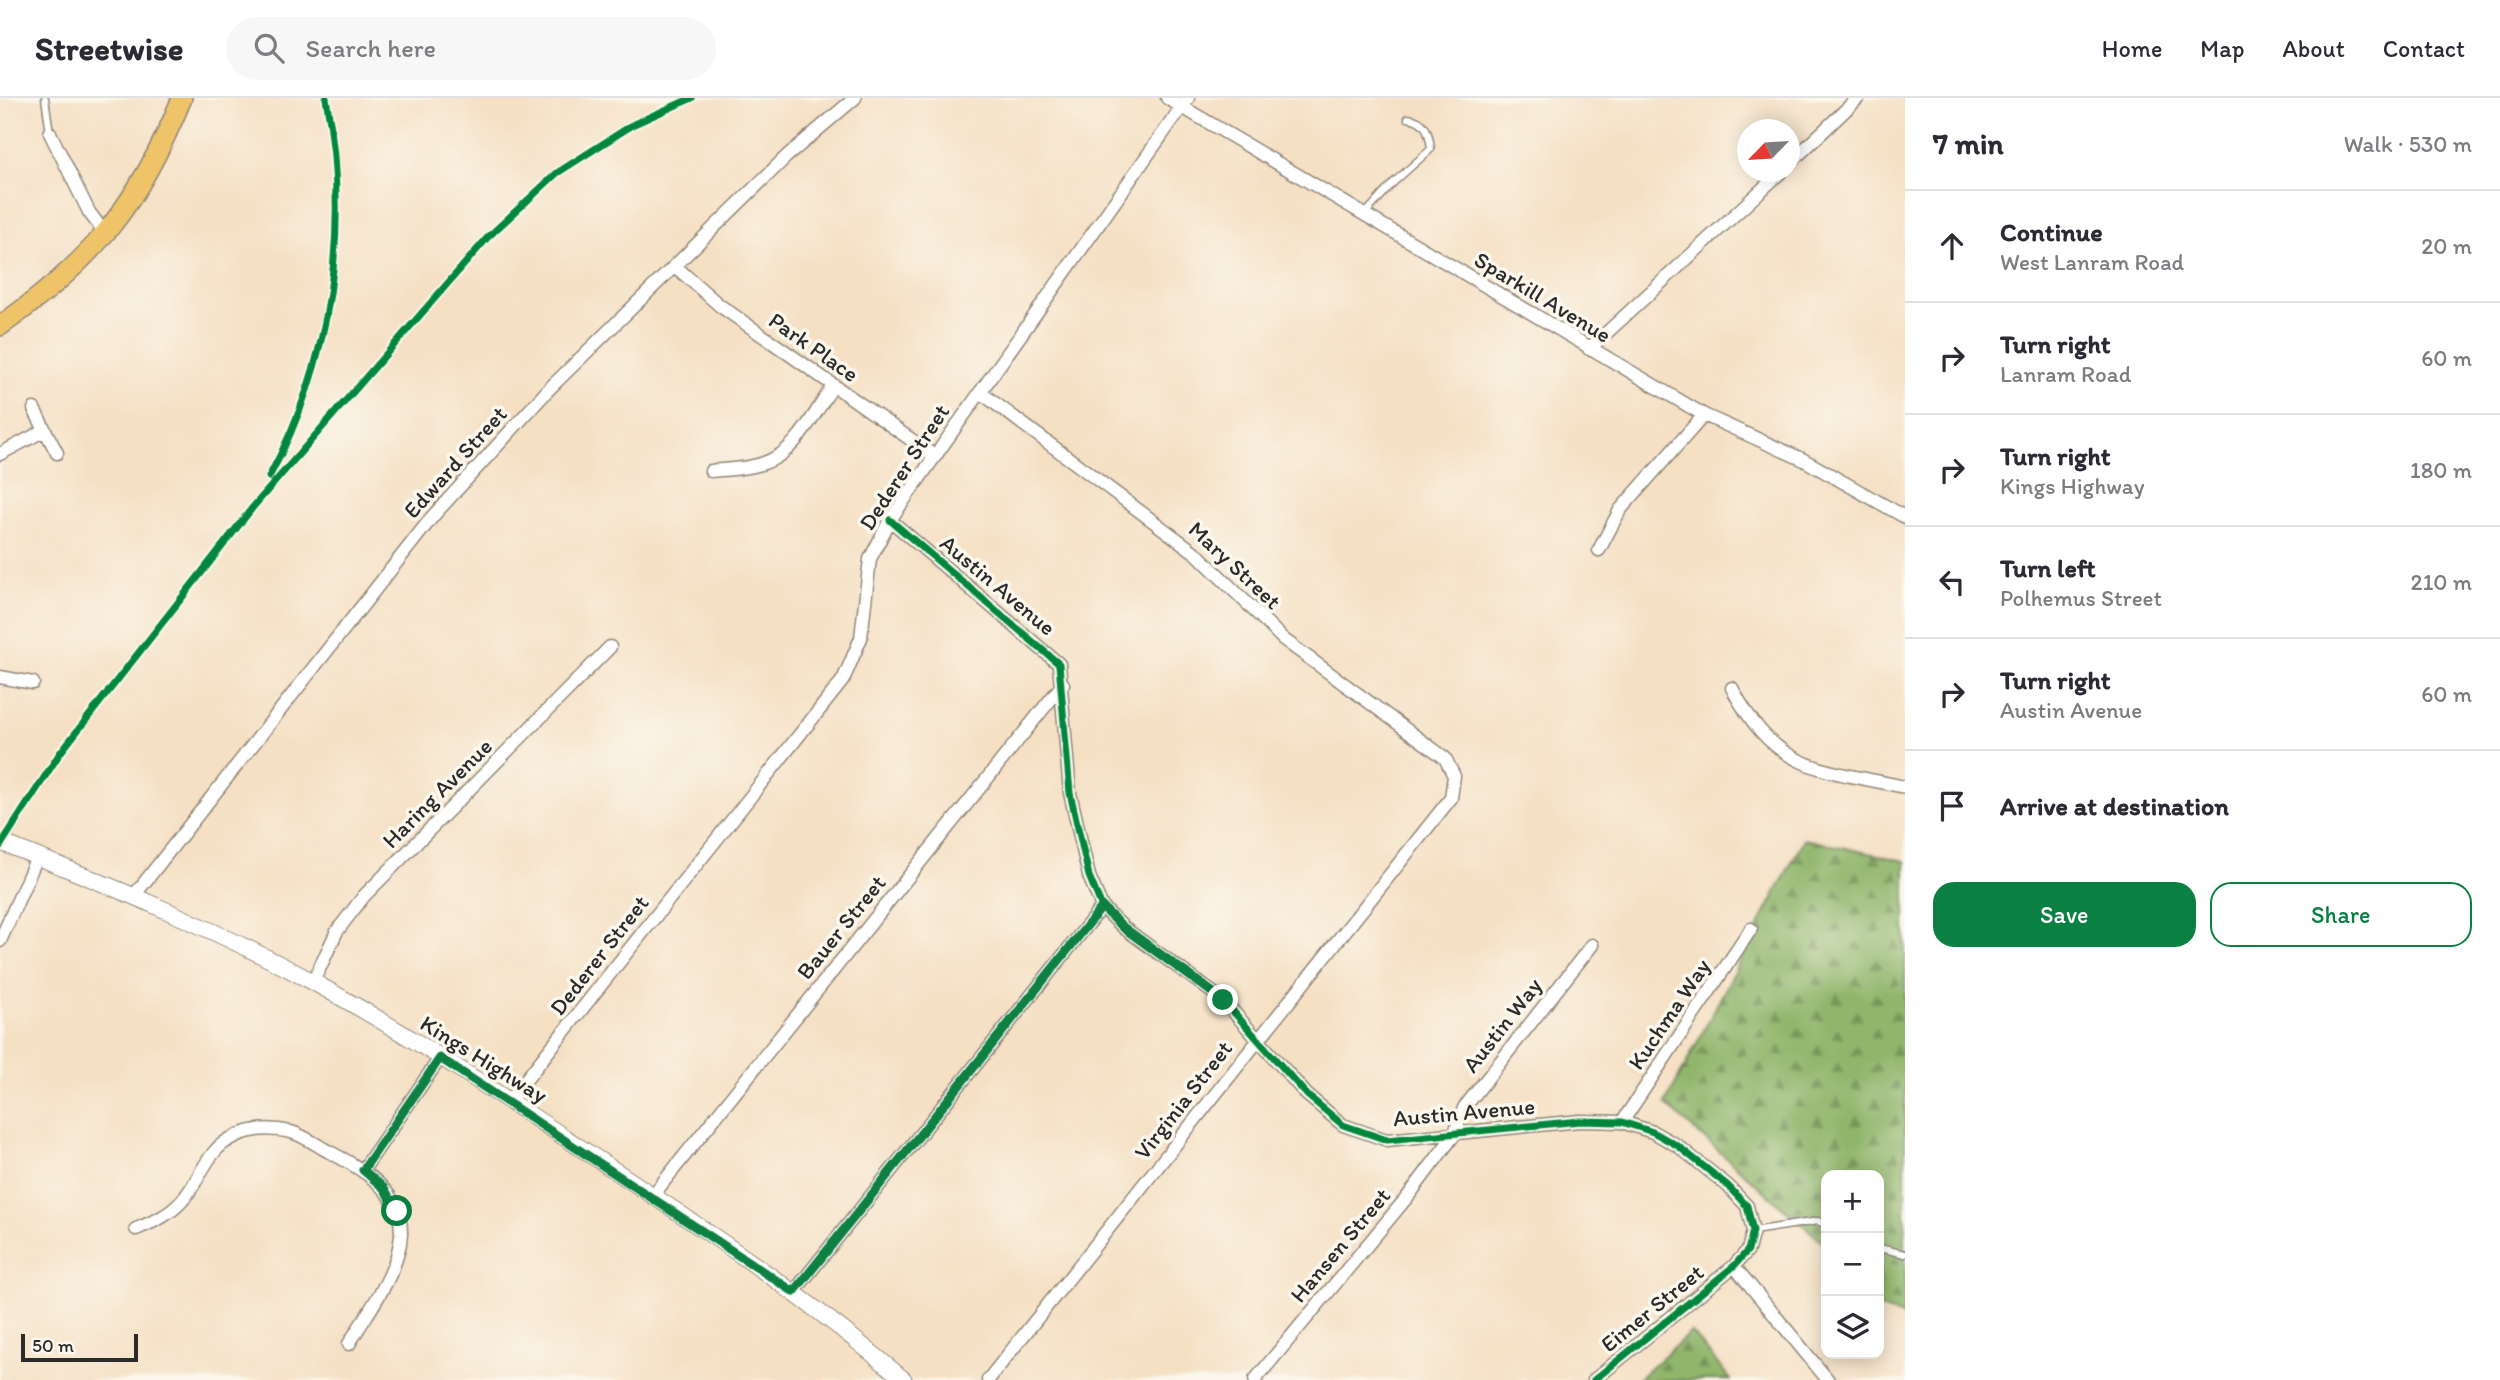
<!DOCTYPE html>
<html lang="en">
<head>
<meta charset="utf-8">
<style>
	:root { --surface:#fff; --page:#f7f7f7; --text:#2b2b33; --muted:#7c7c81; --line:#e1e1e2; --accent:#0b8043 }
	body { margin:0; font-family:Itim,sans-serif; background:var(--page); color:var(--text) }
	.controls { position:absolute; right:21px; bottom:21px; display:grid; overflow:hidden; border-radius:14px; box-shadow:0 4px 18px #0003 }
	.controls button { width:63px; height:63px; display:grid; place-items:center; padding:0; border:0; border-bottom:2px solid var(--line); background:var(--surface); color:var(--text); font:35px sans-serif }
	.compass { position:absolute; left:1737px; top:21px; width:63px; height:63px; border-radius:50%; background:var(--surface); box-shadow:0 4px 18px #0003; rotate:245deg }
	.scale { position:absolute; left:21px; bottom:18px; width:117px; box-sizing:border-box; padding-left:7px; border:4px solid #2b2b2b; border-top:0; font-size:19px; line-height:24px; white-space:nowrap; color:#2b2b2b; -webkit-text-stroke:5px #fbf7ec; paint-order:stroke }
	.stop { position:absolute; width:21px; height:21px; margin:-16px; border:5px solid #0b8043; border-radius:50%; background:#fff }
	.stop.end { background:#0b8043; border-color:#fff; box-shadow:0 2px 7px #0008 }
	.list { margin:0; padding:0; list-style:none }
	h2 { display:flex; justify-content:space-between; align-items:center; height:91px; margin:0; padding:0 28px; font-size:30px }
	h2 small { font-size:23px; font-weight:400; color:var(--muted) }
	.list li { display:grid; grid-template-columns:46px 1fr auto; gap:21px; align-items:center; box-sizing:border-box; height:112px; padding:0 28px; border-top:2px solid var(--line) }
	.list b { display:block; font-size:26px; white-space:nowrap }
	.list p { margin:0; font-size:23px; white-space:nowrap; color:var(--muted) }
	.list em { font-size:23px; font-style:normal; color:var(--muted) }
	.actions { display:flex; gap:14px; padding:21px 28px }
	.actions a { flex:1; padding:16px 0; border:2px solid var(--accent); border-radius:21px; text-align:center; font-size:24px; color:var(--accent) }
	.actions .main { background:var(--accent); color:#fff }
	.icon { flex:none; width:38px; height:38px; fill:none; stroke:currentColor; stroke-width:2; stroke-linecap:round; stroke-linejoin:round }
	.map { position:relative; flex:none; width:1905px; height:1282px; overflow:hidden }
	header { display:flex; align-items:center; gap:42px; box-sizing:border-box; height:98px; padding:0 35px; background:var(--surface); border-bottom:2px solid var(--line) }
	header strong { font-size:33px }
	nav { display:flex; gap:38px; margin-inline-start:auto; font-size:24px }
	.search { width:490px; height:63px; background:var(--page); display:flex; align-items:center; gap:18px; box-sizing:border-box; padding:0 24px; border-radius:38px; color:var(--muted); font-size:26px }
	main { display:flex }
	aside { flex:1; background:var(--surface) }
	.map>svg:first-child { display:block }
</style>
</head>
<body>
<header>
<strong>Streetwise</strong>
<div class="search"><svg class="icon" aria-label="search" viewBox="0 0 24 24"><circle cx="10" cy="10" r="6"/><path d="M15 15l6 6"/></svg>Search here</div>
<nav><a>Home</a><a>Map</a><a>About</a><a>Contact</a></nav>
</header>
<main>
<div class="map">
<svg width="1905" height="1282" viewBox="0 0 1905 1282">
	<defs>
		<pattern id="forest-firs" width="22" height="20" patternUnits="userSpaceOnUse" patternTransform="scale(1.75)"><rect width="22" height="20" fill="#90b66c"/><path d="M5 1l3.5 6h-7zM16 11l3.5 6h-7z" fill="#769459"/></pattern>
	</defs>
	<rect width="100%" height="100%" fill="#fbf7ec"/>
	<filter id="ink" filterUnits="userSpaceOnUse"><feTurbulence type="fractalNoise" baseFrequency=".0143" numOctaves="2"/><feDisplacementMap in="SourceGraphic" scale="14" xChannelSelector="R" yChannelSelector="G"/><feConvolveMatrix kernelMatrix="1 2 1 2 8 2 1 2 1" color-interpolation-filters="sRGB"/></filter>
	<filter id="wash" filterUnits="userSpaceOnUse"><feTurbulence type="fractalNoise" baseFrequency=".00686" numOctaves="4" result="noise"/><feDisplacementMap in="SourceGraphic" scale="28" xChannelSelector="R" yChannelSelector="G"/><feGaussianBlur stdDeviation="1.57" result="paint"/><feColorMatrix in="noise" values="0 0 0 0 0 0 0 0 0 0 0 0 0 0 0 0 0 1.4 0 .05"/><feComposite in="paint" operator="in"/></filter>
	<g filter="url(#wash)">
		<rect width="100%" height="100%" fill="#f5e0c4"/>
		<path fill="url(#forest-firs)" stroke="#5e704c" stroke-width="2" d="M1804,741L1905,763V1219L1879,1209V1077H1826V1147L1665,1006Z
			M1691,1234L1731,1282H1637Z"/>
	</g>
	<g filter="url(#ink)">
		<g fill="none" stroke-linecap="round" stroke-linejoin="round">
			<g stroke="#908678" stroke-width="9">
				<path id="service" d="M45,0L50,35
					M1365,116L1394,84L1431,51C1429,34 1426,22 1408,20
					M1753,1133L1818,1123L1826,1127
					M1879,1150L1905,1156"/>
			</g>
			<g stroke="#908678" stroke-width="15">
				<path id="minor" d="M1167,0L1704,317L1804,362L1905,419
					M50,35L89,114L106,137
					M1790,65L1858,0
					M676,169L719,207L933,357
					M1589,251L1781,74
					M980,294L1197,456L1283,541L1445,660L1454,678L1451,700L988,1282
					M34,311L57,355
					M0,356L45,332
					M711,373C731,371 756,371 775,360C800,346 817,311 833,288
					M890,422L1059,566L1070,695L1089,778L1102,809L1124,830L1223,902L1307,997L1343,1027L1387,1042L1580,1023L1622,1024L1653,1034L1678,1048L1727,1087L1747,1108L1753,1133L1748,1152L1734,1168L1594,1282
					M1599,452L1620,412L1704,317
					M0,579L33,585
					M1732,590C1777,675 1819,670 1905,689
					M133,799L433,418L549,291L787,58L855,0
					M0,843L37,759
					M313,884L337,833L364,798L610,549
					M509,1003L843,582L861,540L870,461L890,422L1188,0
					M1622,1024L1751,831
					M363,1072L440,960
					M653,1097L1063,586
					M136,1131C153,1124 168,1118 181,1104C200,1084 206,1051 234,1039C251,1030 272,1030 291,1034C302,1037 314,1045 324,1051C358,1069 402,1090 401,1136C399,1175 368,1213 349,1246
					M1734,1168L1828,1282
					M794,1194L1102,809
					M1255,1282L1409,1097L1454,1037L1464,1010L1592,847"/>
			</g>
			<g stroke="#908678" stroke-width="18">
				<path id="tertiary" d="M0,744C107,786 214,830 315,885C416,940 512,1005 608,1068C710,1135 811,1202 904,1282"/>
			</g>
			<g stroke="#908678" stroke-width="22">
				<path id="primary" d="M0,228C94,162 139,106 182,0"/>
			</g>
			<use href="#service" stroke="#fff" stroke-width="6"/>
			<use href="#minor" stroke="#fff" stroke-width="12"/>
			<use href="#tertiary" stroke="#fff" stroke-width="16"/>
			<use href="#primary" stroke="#efc469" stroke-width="19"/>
			<g stroke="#fbf7ec" stroke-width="11">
				<path id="cycleway" d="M269,379C332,263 350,129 326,0
					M890,422L1059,566L1070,695L1089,778L1102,809L1124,830L1223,902L1307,997L1343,1027L1387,1042L1580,1023L1622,1024L1653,1034L1678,1048L1727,1087L1747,1108L1753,1133L1748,1152L1734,1168L1594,1282
					M0,748L60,655L253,409L488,139L557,75L634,26L692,0"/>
			</g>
			<use href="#cycleway" stroke="#00873e" stroke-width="7"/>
		</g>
	</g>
	<g fill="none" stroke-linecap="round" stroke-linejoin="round" filter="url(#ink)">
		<path stroke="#0b8043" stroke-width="9" d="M397,1113L384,1090L363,1072L440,960L794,1194L1102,809L1124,830L1223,902"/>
	</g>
	<g text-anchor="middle" stroke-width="7" stroke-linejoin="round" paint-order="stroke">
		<g font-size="23" fill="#2b2b2b" stroke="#fbf7ec">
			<text transform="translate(1543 199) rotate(31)" y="8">Sparkill Avenue</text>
			<text transform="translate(814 249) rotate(35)" y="8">Park Place</text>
			<text transform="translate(455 364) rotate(-48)" y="8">Edward Street</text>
			<text transform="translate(904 369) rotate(-57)" y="8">Dederer Street</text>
			<text transform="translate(1235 467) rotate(43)" y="8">Mary Street</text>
			<text transform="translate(998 487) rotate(40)" y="8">Austin Avenue</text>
			<text transform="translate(437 695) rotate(-45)" y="8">Haring Avenue</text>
			<text transform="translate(841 829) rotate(-51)" y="8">Bauer Street</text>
			<text transform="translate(599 857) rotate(-52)" y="8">Dederer Street</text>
			<text transform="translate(1669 916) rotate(-56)" y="8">Kuchma Way</text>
			<text transform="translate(1502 927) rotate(-52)" y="8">Austin Way</text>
			<text transform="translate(484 961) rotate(32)" y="8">Kings Highway</text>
			<text transform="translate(1183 1002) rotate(-52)" y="8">Virginia Street</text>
			<text transform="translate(1464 1014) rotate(-5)" y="8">Austin Avenue</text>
			<text transform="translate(1340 1147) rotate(-50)" y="8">Hansen Street</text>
			<text transform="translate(1652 1210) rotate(-39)" y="8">Eimer Street</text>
		</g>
	</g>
</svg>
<div class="controls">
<button>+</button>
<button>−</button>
<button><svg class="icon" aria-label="layers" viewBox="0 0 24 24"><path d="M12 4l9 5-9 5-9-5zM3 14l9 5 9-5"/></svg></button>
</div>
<svg class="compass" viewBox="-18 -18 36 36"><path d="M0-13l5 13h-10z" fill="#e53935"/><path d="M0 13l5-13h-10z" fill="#7c7c81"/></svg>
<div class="scale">50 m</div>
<div class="stop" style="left:397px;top:1113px"></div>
<div class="stop end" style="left:1223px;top:902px"></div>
</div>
<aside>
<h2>7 min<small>Walk · 530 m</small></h2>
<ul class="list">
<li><svg class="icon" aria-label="ahead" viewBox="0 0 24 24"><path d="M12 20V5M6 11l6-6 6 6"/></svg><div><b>Continue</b><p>West Lanram Road</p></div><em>20 m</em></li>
<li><svg class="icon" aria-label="right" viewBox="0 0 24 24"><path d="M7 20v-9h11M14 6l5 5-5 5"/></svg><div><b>Turn right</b><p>Lanram Road</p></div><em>60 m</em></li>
<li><svg class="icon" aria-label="right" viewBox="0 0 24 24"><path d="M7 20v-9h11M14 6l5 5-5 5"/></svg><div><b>Turn right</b><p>Kings Highway</p></div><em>180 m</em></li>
<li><svg class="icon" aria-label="left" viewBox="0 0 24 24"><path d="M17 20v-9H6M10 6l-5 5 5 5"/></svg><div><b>Turn left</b><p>Polhemus Street</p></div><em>210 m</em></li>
<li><svg class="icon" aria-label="right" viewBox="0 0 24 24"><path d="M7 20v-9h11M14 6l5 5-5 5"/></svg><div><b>Turn right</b><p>Austin Avenue</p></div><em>60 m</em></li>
<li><svg class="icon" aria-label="arrive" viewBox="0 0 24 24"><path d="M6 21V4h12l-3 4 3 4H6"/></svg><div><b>Arrive at destination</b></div></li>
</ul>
<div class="actions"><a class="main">Save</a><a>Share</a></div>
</aside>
</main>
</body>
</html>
